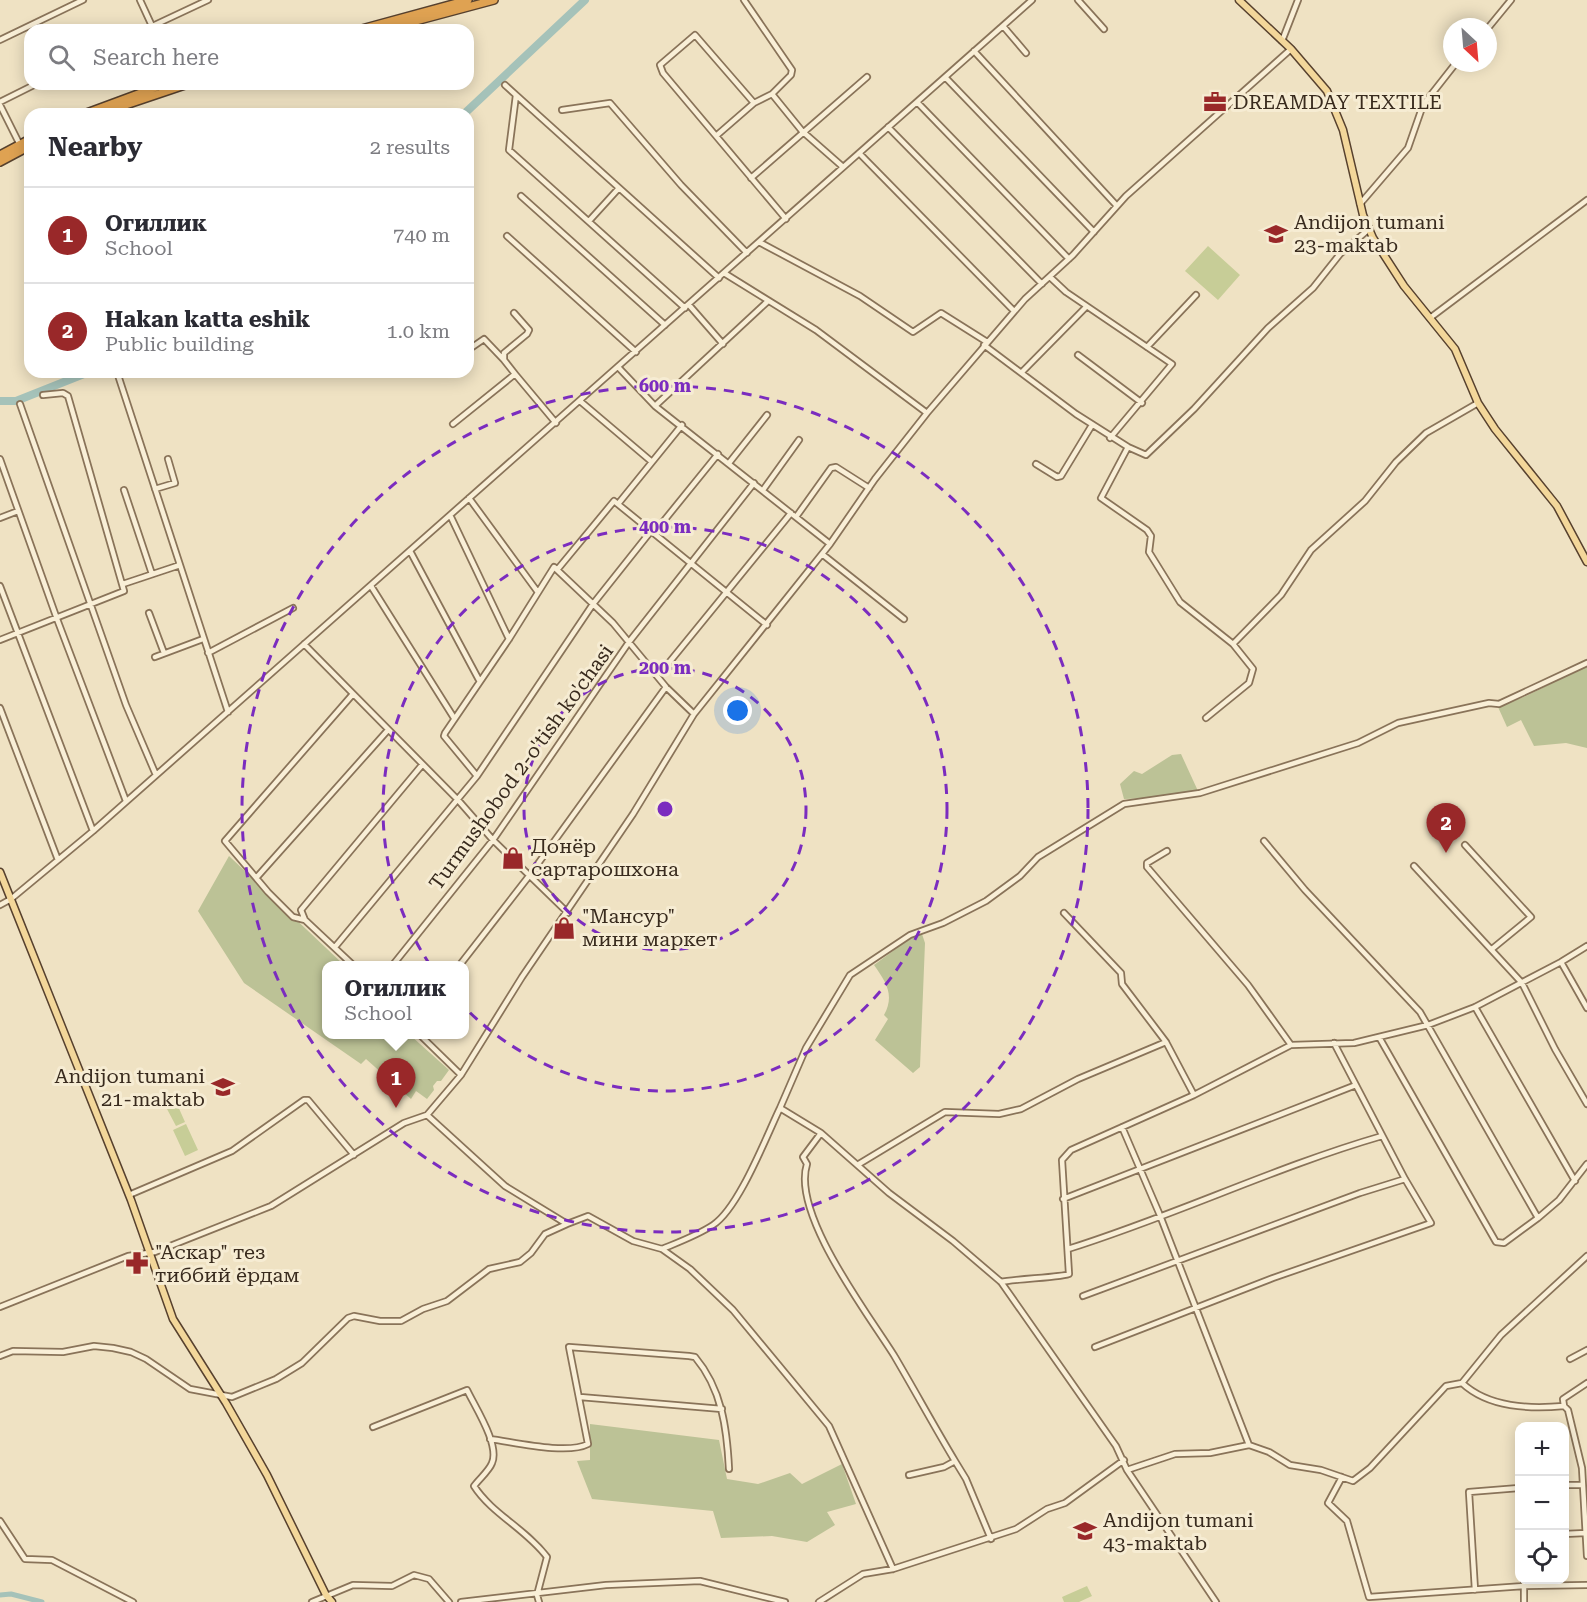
<!DOCTYPE html>
<html lang="en">
<head>
<meta charset="utf-8">
<style>
	:root { --surface:#fff; --page:#f7f7f7; --text:#2b2b33; --muted:#7c7c81; --line:#e1e1e2; --accent:#992829 }
	body { margin:0; font-family:"Roboto Serif",serif; background:var(--page); color:var(--text) }
	.controls { position:absolute; right:18px; bottom:18px; display:grid; overflow:hidden; border-radius:12px; box-shadow:0 3px 15px #0003 }
	.controls button { width:54px; height:54px; display:grid; place-items:center; padding:0; border:0; border-bottom:2px solid var(--line); background:var(--surface); color:var(--text); font:30px sans-serif }
	.compass { position:absolute; left:1443px; top:18px; width:54px; height:54px; border-radius:50%; background:var(--surface); box-shadow:0 3px 15px #0003; rotate:154deg }
	.you { position:absolute; left:738px; top:711px; width:21px; height:21px; margin:-15px; border:4px solid #fff; border-radius:50%; background:#1a73e8; box-shadow:0 0 0 9px #1a73e833 }
	.badge { display:grid; place-items:center; width:39px; height:39px; border-radius:50%; background:var(--accent); color:#fff; font-size:20px; font-weight:700 }
	.pin { position:absolute; translate:-50% -50px; filter:drop-shadow(0 2px 3px #0008) }
	.pin::after { content:''; position:absolute; top:32px; width:21px; height:18px; background:inherit; clip-path:polygon(0 0,100% 0,50% 100%) }
	.popup { position:absolute; left:322px; top:961px; width:147px; height:78px; box-sizing:border-box; display:grid; place-content:center; border-radius:12px; background:var(--surface); filter:drop-shadow(0 2px 4px #0005); font-size:20px; white-space:nowrap; color:var(--muted) }
	.popup b { font-size:22px; color:var(--text) }
	.popup::after { content:''; position:absolute; left:50%; top:100%; margin-left:-12px; border:12px solid transparent; border-top-color:var(--surface) }
	.list { margin:0; padding:0; list-style:none }
	h2 { display:flex; justify-content:space-between; align-items:center; height:78px; margin:0; padding:0 24px; font-size:26px }
	h2 small { font-size:20px; font-weight:400; color:var(--muted) }
	.list li { display:grid; grid-template-columns:39px 1fr auto; gap:18px; align-items:center; box-sizing:border-box; height:96px; padding:0 24px; border-top:2px solid var(--line) }
	.list b { display:block; font-size:22px; white-space:nowrap }
	.list p { margin:0; font-size:20px; white-space:nowrap; color:var(--muted) }
	.list em { font-size:20px; font-style:normal; color:var(--muted) }
	.icon { flex:none; width:33px; height:33px; fill:none; stroke:currentColor; stroke-width:2; stroke-linecap:round; stroke-linejoin:round }
	.map { position:relative; flex:none; width:1587px; height:1602px; overflow:hidden }
	.search { position:absolute; background:var(--surface); box-shadow:0 3px 15px #0003; left:24px; top:24px; width:450px; height:66px; display:flex; align-items:center; gap:15px; box-sizing:border-box; padding:0 21px; border-radius:18px; color:var(--muted); font-size:22px }
	.panel { position:absolute; background:var(--surface); box-shadow:0 3px 15px #0003; left:24px; top:108px; width:450px; height:270px; border-radius:18px }
	.map>svg:first-child { display:block }
</style>
</head>
<body>
<div class="map">
<svg width="1587" height="1602" viewBox="0 0 1587 1602">
	<rect width="100%" height="100%" fill="#efe2c3"/>
	<path fill="#c7cd97" d="M1208,246L1240,275L1218,300L1185,271Z
		M177,1104L185,1122L176,1126L167,1109Z
		M186,1124L198,1150L185,1156L173,1130Z
		M1087,1586L1092,1596L1079,1602H1064L1062,1597Z"/>
	<path fill="#bcc296" d="M1587,666V748L1566,743L1534,746L1521,720L1507,727L1498,707L1526,696Z
		M1181,754L1198,791L1153,798L1124,799L1120,784L1134,771L1142,774L1172,755Z
		M229,856L344,965L327,966V1034L410,1035L449,1070L441,1081H437L433,1086L434,1090L427,1099L416,1091L411,1099L366,1059L361,1064L244,983L198,911Z
		M922,934L925,943L920,1067L913,1073L875,1040L888,1019L884,1015C895,995 886,982 874,965L909,939Z
		M590,1424L719,1440L727,1479L758,1484L790,1473L802,1484L842,1464L856,1504L827,1512L835,1525L807,1542L772,1536L721,1538L713,1511L592,1499L577,1461L590,1460Z"/>
	<g fill="none" stroke-linecap="round" stroke-linejoin="round">
		<path stroke="#a5c2b9" stroke-width="5" d="M0,1595L11,1594L42,1602"/>
		<path stroke="#a5c2b9" stroke-width="8" d="M464,114L585,0
			M0,401H16L89,372"/>
		<g stroke="#897359" stroke-width="8">
			<path id="minor" d="M140,0L152,26
				M744,0L792,70L791,75L772,94L802,131L843,167
				M1078,0L1104,29
				M1003,26L1026,53
				M1488,28L1511,0
				M144,30L208,0
				M0,40L83,0
				M1282,41L1298,0
				M974,51L1117,206
				M945,77L1094,232
				M505,85L516,95L509,150L685,308
				M516,95L719,278
				M0,102L36,84
				M917,102L1069,259
				M754,103L695,35L660,65L663,73L786,219
				M0,105L20,145
				M562,110L610,103L681,185L747,253
				M888,127L1042,284
				M716,136L754,103L772,94
				M859,153L1014,311
				M751,178L867,77
				M521,196L665,325
				M1360,204L1408,148L1423,105L1456,63
				M589,221L619,188
				M507,236L636,352
				M759,242L860,296L913,332L941,313L987,342
				M724,273L816,330L927,413
				M1050,277L1066,292L1172,364L1110,438
				M689,305L723,344
				M514,313L529,330L527,334L504,353V360L515,374
				M1430,318L1587,200
				M984,345L1076,414L1128,447L1101,498L1147,530L1151,536L1149,552L1180,602L1233,644
				M1147,347L1196,295
				M468,350L484,339L504,360
				M1078,355L1142,403
				M618,367L655,406L830,544
				M117,372L228,712
				M1022,372L1086,307
				M580,401L652,462
				M20,404L126,705L156,775
				M655,406L768,301
				M453,424L515,374L556,423
				M1128,447L1146,455L1194,409L1268,328L1313,288L1340,254L1369,229
				M0,459L57,619L126,801
				M729,463L767,415
				M1036,464L1057,477L1061,476L1092,425
				M155,489L175,483L168,459
				M124,490L152,574
				M763,490L799,440
				M469,498L537,591
				M618,504L682,425
				M450,515L509,639
				M796,517L831,468L836,467L869,488
				M0,518L18,511
				M654,533L718,454
				M410,551L479,680
				M822,554L904,619
				M557,570L614,501L767,625
				M123,584L180,565
				M0,586L93,831
				M371,586L454,718
				M149,613L164,653
				M0,640L124,591L68,396L63,393L43,395
				M304,644L458,800L493,840L568,913
				M208,653L293,608
				M155,657L203,639
				M663,670L791,513
				M353,694L225,841L268,892L293,917L305,920L354,966
				M0,708L58,860
				M1206,718L1249,683L1253,669L1233,644L1281,595L1311,550L1365,501L1396,462L1426,433L1478,403
				M477,776L444,736L445,733L509,639L554,567L613,623L666,687L694,714
				M1264,841L1305,890L1420,1012L1538,1218L1559,1200L1587,1164
				M1465,845L1531,917L1492,949
				M1167,851L1147,863V867L1248,985L1291,1045
				M1414,866L1522,983L1555,1049L1587,1104
				M257,877L388,730
				M0,905L11,899L93,831L1032,0
				M1064,913L1121,973L1122,984L1166,1042
				M305,920L301,910L422,765
				M335,947L477,776L593,604L651,531
				M1561,962L1587,1008
				M392,966L493,840L629,642L754,483
				M459,966L529,876L666,687
				M1475,1007L1575,1181
				M419,1034L461,1075
				M1379,1037L1496,1242L1504,1243L1538,1218
				M780,1108L806,1048L850,975L910,935L943,923L986,901L1020,876L1038,857L1124,804L1200,793L1358,743L1398,723L1489,703L1499,704L1587,663
				M427,1115L505,1186L567,1224L588,1216L633,1241L662,1249C679,1242 698,1235 713,1225C739,1208 766,1137 780,1108L821,1133L889,1193L953,1241L1001,1282L1116,1446L1127,1470L1175,1454L1210,1453L1249,1445L1269,1452L1290,1465L1321,1470L1353,1481L1370,1468L1446,1386L1462,1383L1501,1335L1587,1256
				M1122,1127L1159,1213L1249,1445
				M821,1133L803,1157L807,1164C791,1214 869,1315 895,1357C915,1391 934,1426 955,1461
				M859,1164L945,1112L999,1114L1021,1109L1078,1079L1166,1042L1194,1095
				M129,1195L232,1151L304,1100H308L354,1155
				M1063,1199L1356,1085
				M662,1249L690,1269L733,1310L829,1426L893,1569
				M1068,1249C1174,1216 1275,1167 1382,1136
				M1001,1282C1014,1279 1065,1277 1069,1274L1062,1160L1071,1150L1194,1095L1291,1045L1354,1043L1428,1025L1475,1007L1561,962L1587,946
				M1083,1296L1360,1193L1405,1179
				M0,1307L128,1256L155,1252L271,1206L404,1123L427,1115L461,1075L522,977L633,814L694,714L830,544L875,479L927,413L1025,299L1073,255L1126,196L1291,49
				M1095,1347L1273,1278L1431,1223L1405,1179L1334,1043
				M0,1356L13,1351L63,1352L94,1346L113,1348L131,1352L146,1359L190,1389L232,1397L276,1379L302,1363L348,1318L354,1316L380,1321H401L423,1309L447,1301L489,1269L520,1262L531,1253L545,1234L567,1224
				M1570,1359L1587,1350
				M1462,1383C1489,1408 1530,1409 1564,1406L1568,1410L1582,1468L1587,1556
				M580,1397L722,1409
				M1564,1406L1563,1399L1587,1383
				M373,1427L467,1390C475,1407 500,1445 492,1463C489,1471 479,1479 474,1486C492,1514 526,1529 547,1557L537,1595L539,1602
				M490,1439C514,1442 567,1455 588,1444L569,1347L689,1356L695,1357C722,1389 727,1429 729,1469
				M1127,1470L1216,1602
				M909,1475L944,1467L955,1461L966,1479L991,1539
				M1342,1477L1328,1503L1347,1521L1369,1597L1524,1586L1587,1585
				M1564,1485H1582
				M0,1521L25,1559L52,1560L133,1602
				M1564,1534L1586,1533
				M1524,1580V1602
				M1475,1590L1469,1492L1519,1488
				M312,1602L353,1585L392,1586L414,1575L429,1579L449,1602
				M461,1602L606,1585L700,1581L785,1602
				M819,1602L863,1574L893,1569L1016,1529L1047,1509L1065,1503L1124,1460"/>
		</g>
		<g stroke="#57412e" stroke-width="9">
			<path id="major" d="M1239,0L1291,49L1327,91L1343,130L1363,215L1373,238L1404,286L1455,349L1478,403L1495,429L1557,506L1587,562
				M0,872L131,1200L173,1319L226,1403L267,1475L326,1595L332,1602"/>
		</g>
		<g stroke="#57412e" stroke-width="10">
			<path id="highway" d="M358,30L468,0
				M382,30L494,0
				M84,114L165,84
				M99,114L188,84
				M0,155L30,139
				M0,162L30,146"/>
		</g>
		<use href="#minor" stroke="#f9efd7" stroke-width="4.5"/>
		<use href="#major" stroke="#f3d79a" stroke-width="6"/>
		<use href="#highway" stroke="#dfa252" stroke-width="7"/>
	</g>
	<g fill="none" stroke="#7b2cbf" stroke-width="3" stroke-dasharray="10 8">
		<circle cx="665" cy="809" r="141"/>
		<circle cx="665" cy="809" r="282"/>
		<circle cx="665" cy="809" r="423"/>
	</g>
	<defs>
		<g id="office-bare" transform="scale(1.8)"><path d="M-6-3h4V-5.5h4V-3h4V5H-6ZM-1-4.5V-3h2v-1.5ZM-6 0V1H6V0Z" fill="#992829" stroke="#f6ecd3" stroke-width="2.5" paint-order="stroke"/></g>
		<g id="school-bare" transform="scale(1.8)"><path d="M0-5L7-2L0 1L-7-2ZM-4 1L0 2.5L4 1V4Q0 6-4 4Z" fill="#992829" stroke="#f6ecd3" stroke-width="2.5" paint-order="stroke"/></g>
		<g id="shop-bare" transform="scale(1.8)"><path d="M-5-2.5h2.3a2.7 3.5 0 0 1 5.4 0H5L5.5 6h-11ZM-1.5-2.5h3a1.5 2.3 0 0 0-3 0Z" fill="#992829" stroke="#f6ecd3" stroke-width="2.5" paint-order="stroke"/></g>
		<g id="pharmacy-bare" transform="scale(1.8)"><path d="M-2-6h4v4h4v4h-4v4h-4v-4h-4v-4h4Z" fill="#992829" stroke="#f6ecd3" stroke-width="2.5" paint-order="stroke"/></g>
	</defs>
	<g fill-rule="evenodd">
		<use href="#office-bare" x="1215" y="102"/>
		<use href="#school-bare" x="1276" y="234"/>
		<use href="#shop-bare" x="513" y="858"/>
		<use href="#shop-bare" x="564" y="928"/>
		<use href="#school-bare" x="223" y="1087"/>
		<use href="#pharmacy-bare" x="137" y="1263"/>
		<use href="#school-bare" x="1085" y="1531"/>
	</g>
	<g text-anchor="middle" stroke-width="6" stroke-linejoin="round" paint-order="stroke">
		<g font-size="20" fill="#392b1e" stroke="#f6ecd3" text-anchor="start">
			<text x="1233" y="109">DREAMDAY TEXTILE</text>
			<text x="1294" y="229">Andijon tumani<tspan x="1294" dy="23">23-maktab</tspan></text>
			<text x="531" y="853">Донёр<tspan x="531" dy="23">сартарошхона</tspan></text>
			<text x="582" y="923">"Мансур"<tspan x="582" dy="23">мини маркет</tspan></text>
			<text x="205" y="1083" text-anchor="end">Andijon tumani<tspan x="205" dy="23">21-maktab</tspan></text>
			<text x="155" y="1259">"Аскар" тез<tspan x="155" dy="23">тиббий ёрдам</tspan></text>
			<text x="1103" y="1527">Andijon tumani<tspan x="1103" dy="23">43-maktab</tspan></text>
		</g>
		<g font-size="20" fill="#392b1e" stroke="#f6ecd3">
			<text transform="translate(521 767) rotate(-54)" y="7">Turmushobod 2-o'tish ko'chasi</text>
		</g>
	</g>
	<circle cx="665" cy="809" r="9" fill="#7b2cbf" stroke="#f6ecd3" stroke-width="3"/>
	<g font-size="18" text-anchor="middle" font-weight="bold" fill="#7b2cbf" stroke="#f6ecd3" stroke-width="6" stroke-linejoin="round" paint-order="stroke">
		<text x="665" y="392">600 m</text>
		<text x="665" y="533">400 m</text>
		<text x="665" y="674">200 m</text>
	</g>
</svg>
<div class="controls">
<button>+</button>
<button>−</button>
<button><svg class="icon" aria-label="locate" viewBox="0 0 24 24"><circle cx="12" cy="12" r="6"/><path d="M12 2v4M12 18v4M2 12h4M18 12h4"/></svg></button>
</div>
<svg class="compass" viewBox="-18 -18 36 36"><path d="M0-13l5 13h-10z" fill="#e53935"/><path d="M0 13l5-13h-10z" fill="#7c7c81"/></svg>
<div class="you"></div>
<div class="pin badge" style="left:396px;top:1108px">1</div>
<div class="popup"><b>Огиллик</b>School</div>
<div class="pin badge" style="left:1446px;top:853px">2</div>
<div class="search"><svg class="icon" aria-label="search" viewBox="0 0 24 24"><circle cx="10" cy="10" r="6"/><path d="M15 15l6 6"/></svg>Search here</div>
<section class="panel">
<h2>Nearby<small>2 results</small></h2>
<ul class="list">
<li><span class="badge">1</span><div><b>Огиллик</b><p>School</p></div><em>740 m</em></li>
<li><span class="badge">2</span><div><b>Hakan katta eshik</b><p>Public building</p></div><em>1.0 km</em></li>
</ul>
</section>
</div>
</body>
</html>
